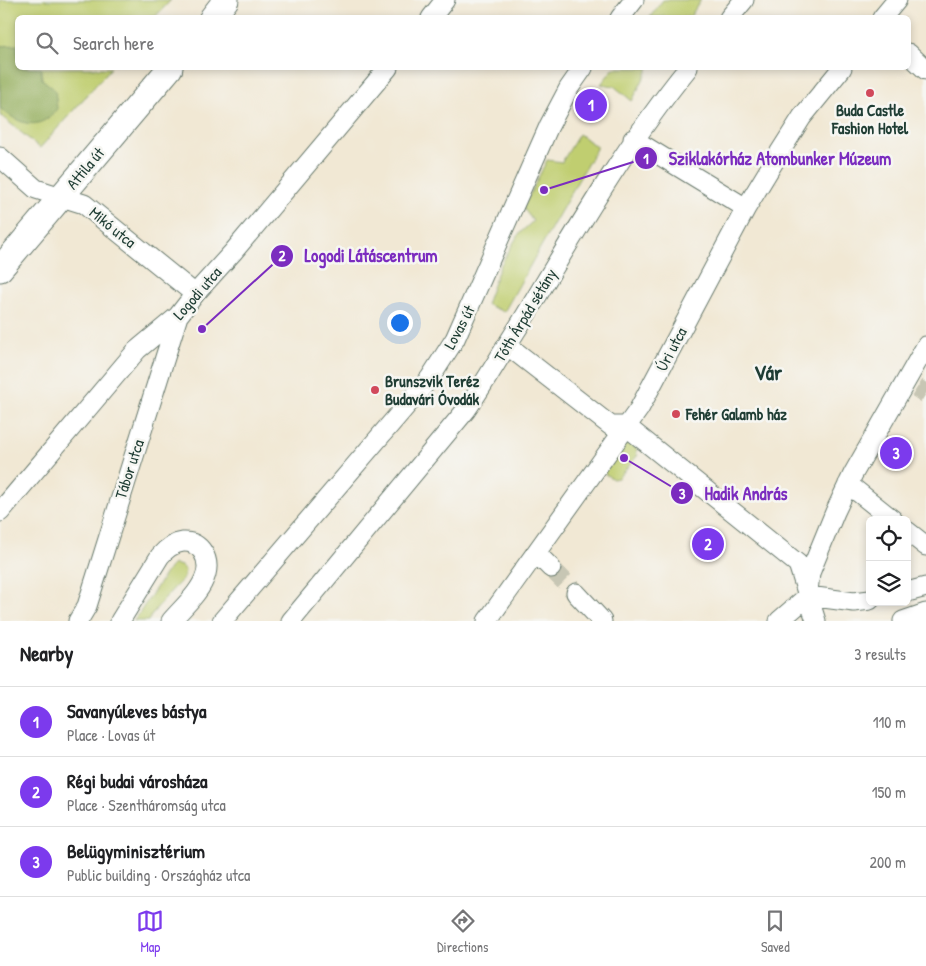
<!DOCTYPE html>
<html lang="en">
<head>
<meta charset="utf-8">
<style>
	:root { --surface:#fff; --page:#f2f2f2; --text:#202124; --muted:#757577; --line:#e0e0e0; --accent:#7c3aed }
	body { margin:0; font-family:"Patrick Hand",sans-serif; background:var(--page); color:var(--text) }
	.controls { position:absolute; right:15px; bottom:15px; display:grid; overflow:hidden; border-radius:8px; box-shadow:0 2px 8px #0003 }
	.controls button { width:45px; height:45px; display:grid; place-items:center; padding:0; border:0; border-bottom:1px solid var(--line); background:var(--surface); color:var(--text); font:25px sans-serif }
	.you { position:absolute; left:399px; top:322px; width:18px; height:18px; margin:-12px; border:4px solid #fff; border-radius:50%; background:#1a73e8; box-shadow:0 0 0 8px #1a73e833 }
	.badge { display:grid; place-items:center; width:32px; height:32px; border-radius:50%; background:var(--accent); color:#fff; font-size:16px; font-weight:700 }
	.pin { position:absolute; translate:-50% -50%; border:2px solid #fff; box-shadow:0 1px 5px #0006 }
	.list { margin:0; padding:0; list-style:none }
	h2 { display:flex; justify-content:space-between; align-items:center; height:65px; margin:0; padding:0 20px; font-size:21px }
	h2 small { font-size:16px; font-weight:400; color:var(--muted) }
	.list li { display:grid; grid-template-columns:32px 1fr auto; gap:15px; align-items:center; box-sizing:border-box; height:70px; padding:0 20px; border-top:1px solid var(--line) }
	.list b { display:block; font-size:19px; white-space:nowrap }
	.list p { margin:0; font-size:16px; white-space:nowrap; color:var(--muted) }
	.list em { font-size:16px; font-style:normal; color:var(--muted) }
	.icon { flex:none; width:28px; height:28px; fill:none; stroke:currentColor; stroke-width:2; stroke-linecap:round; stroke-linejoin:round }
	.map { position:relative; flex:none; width:926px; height:621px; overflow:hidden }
	.search { position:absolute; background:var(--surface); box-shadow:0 2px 8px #0003; left:15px; right:15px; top:15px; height:55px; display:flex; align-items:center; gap:12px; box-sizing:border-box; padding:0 18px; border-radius:8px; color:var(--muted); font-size:19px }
	.sheet { height:275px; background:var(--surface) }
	nav { display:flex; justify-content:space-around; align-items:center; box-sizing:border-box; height:70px; border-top:1px solid var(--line); background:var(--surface); font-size:14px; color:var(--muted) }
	nav a { display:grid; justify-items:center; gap:2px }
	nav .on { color:var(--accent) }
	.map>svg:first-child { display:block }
</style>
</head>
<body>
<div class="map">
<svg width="926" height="621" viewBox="0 0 926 621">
	<rect width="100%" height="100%" fill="#f6f6f2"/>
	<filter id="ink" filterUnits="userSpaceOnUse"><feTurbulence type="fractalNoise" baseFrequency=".02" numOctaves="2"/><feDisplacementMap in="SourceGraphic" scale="10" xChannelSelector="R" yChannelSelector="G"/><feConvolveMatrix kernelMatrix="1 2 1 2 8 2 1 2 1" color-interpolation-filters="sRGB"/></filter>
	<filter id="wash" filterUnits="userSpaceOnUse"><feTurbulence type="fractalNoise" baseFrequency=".0096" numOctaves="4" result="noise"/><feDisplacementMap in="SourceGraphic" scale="20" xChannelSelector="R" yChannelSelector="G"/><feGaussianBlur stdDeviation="1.12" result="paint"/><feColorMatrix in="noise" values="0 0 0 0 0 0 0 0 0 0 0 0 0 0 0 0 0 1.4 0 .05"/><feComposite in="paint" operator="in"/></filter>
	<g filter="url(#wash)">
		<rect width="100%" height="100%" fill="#f1e8d4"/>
		<path fill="#c0ce70" stroke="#708652" d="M0,0H171L155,17L18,18V68H111L40,148L0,115Z
			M663,0H701L690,17H650Z
			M614,68H649L632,101L614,86L601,84Z
			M579,134L597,147L504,312L486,304L500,266L518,235L533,221L523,208L547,160L562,162Z
			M630,443L637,449L636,453L638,455L618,478L613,479L605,474L604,468L625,444Z
			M175,564L181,566L185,570L184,578C171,591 158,604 148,621H134L170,567Z"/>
		<path fill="#98b162" stroke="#5c774b" d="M17,45L18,68H41L42,79L55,90L57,109C39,132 20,125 0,108V46Z"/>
	</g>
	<g filter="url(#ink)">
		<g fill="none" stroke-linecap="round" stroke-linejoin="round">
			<path stroke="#c7c6b4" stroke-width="19" stroke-dasharray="19 9" stroke-linecap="butt" d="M917,388L926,394
				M551,568L576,593"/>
			<g stroke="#68796c" stroke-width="21">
				<path id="minor" d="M431,18L445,0
					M620,18L634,0
					M729,18L744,0
					M882,18L897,0
					M908,53L926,70
					M633,139L746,208
					M0,157L36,189L84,204L195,294
					M507,345L611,426H626L798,564L816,621
					M848,484L893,520
					M0,512L137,350L178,316L195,294L233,252L388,68
					M907,531L926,546
					M536,553L551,568
					M808,592L810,573L835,512L853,474L926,346
					M907,592L926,587
					M576,593L602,621
					M808,596L854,602L870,600
					M78,621L87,606L178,316
					M120,621L160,556C166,549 174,543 183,542C201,541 210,559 206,574C201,592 183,607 171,621
					M222,621L430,378L455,339L549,126L569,88L583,68
					M291,621L466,410C485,383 501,354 519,326C572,238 623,148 688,68
					M487,621L639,409L746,208L778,155L802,117L842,68
					M779,621L808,596
					M903,621L926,613"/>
			</g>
			<g stroke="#68796c" stroke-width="27">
				<path id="major" d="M212,18L226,0
					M0,269L170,68"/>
			</g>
			<use href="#minor" stroke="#fff" stroke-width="19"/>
			<use href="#major" stroke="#fff" stroke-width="25"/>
		</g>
	</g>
	<g fill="#d1495b" stroke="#f6f6f2" stroke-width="2">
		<circle cx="870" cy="93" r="5"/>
		<circle cx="375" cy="390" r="5"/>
		<circle cx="676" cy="414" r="5"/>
	</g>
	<g text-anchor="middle" stroke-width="5" stroke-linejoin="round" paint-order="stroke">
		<g font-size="16" font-weight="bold" fill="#1f3d34" stroke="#f6f6f2" text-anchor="start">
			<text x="870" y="116" text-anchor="middle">Buda Castle<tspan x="870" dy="18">Fashion Hotel</tspan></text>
			<text x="385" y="387">Brunszvik Teréz<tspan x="385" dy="18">Budavári Óvodák</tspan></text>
			<text x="686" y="420">Fehér Galamb ház</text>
		</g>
		<g font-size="16" fill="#1f3d34" stroke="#f6f6f2">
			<text transform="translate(85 168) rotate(-50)" y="6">Attila út</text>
			<text transform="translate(113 227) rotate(39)" y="6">Mikó utca</text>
			<text transform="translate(197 293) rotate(-49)" y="6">Logodi utca</text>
			<text transform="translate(525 315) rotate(-59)" y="6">Tóth Árpád sétány</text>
			<text transform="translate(459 327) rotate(-62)" y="6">Lovas út</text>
			<text transform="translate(671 349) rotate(-62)" y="6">Úri utca</text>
			<text transform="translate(129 469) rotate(-72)" y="6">Tábor utca</text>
		</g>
		<g font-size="21" font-weight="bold" fill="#1f3d34" stroke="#f6f6f2">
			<text x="768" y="380">Vár</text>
		</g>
	</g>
	<path fill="none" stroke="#7b2cbf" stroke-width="2" d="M544 190L646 158M202 329L282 256M624 458L682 493"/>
	<g fill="#7b2cbf" stroke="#f6f6f2" stroke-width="2">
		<circle cx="544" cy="190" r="5"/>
		<circle cx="202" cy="329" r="5"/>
		<circle cx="624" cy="458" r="5"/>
		<circle cx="646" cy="158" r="12"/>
		<circle cx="282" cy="256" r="12"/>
		<circle cx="682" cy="493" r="12"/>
	</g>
	<g font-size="15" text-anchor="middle" font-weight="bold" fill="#fff">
		<text x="646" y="164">1</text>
		<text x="282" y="261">2</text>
		<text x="682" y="499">3</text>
	</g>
	<g font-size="18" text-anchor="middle" font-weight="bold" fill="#7b2cbf" stroke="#f6f6f2" stroke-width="5" stroke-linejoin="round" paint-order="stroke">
		<text x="780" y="165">Sziklakórház Atombunker Múzeum</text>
		<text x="371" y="262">Logodi Látáscentrum</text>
		<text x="746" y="500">Hadik András</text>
	</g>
</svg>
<div class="controls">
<button><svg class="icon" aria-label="locate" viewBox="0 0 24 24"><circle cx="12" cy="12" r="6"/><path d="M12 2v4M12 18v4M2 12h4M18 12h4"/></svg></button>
<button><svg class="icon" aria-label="layers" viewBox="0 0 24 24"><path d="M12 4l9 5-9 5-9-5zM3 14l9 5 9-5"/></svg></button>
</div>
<div class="you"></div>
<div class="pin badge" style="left:591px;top:105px">1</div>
<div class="pin badge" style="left:708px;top:544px">2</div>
<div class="pin badge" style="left:896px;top:453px">3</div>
<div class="search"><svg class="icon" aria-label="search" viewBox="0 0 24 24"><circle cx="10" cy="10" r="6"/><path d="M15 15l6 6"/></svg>Search here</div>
</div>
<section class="sheet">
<h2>Nearby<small>3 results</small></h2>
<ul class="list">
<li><span class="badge">1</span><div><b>Savanyúleves bástya</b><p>Place · Lovas út</p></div><em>110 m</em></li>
<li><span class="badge">2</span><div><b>Régi budai városháza</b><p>Place · Szentháromság utca</p></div><em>150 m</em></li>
<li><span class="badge">3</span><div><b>Belügyminisztérium</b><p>Public building · Országház utca</p></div><em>200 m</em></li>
</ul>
</section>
<nav>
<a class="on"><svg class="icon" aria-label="map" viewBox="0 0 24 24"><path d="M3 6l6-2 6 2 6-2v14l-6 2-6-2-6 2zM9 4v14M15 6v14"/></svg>Map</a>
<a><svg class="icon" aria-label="directions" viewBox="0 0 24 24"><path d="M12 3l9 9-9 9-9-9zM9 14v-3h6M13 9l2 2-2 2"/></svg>Directions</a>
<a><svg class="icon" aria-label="saved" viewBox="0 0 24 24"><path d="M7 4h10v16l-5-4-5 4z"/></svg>Saved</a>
</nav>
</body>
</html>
